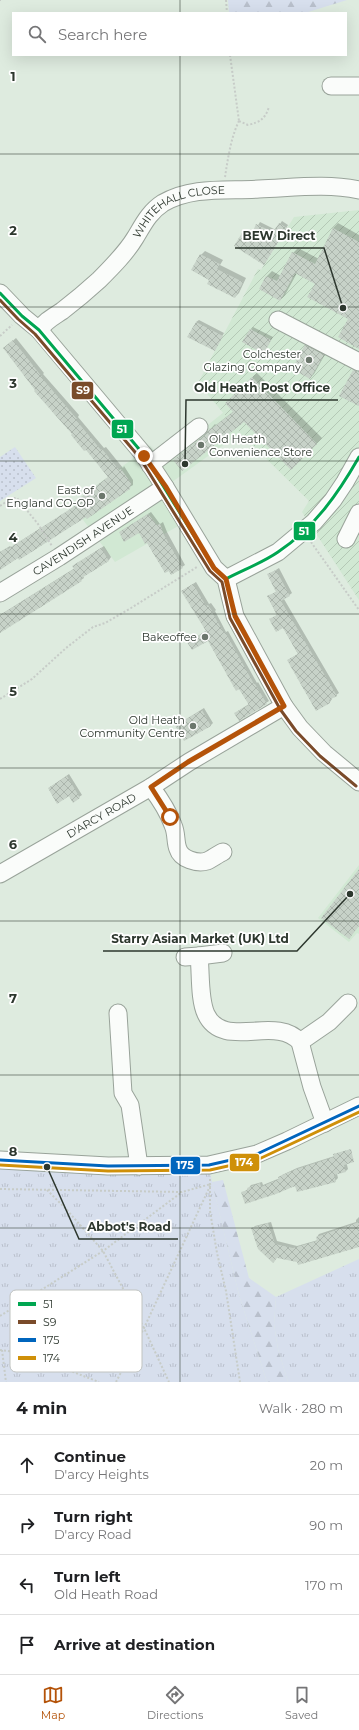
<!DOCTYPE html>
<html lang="en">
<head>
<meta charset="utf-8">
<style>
	:root { --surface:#fff; --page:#f2f2f2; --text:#202124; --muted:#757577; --line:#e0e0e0; --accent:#b45309 }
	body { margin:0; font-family:Montserrat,sans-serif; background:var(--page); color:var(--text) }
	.stop { position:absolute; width:12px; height:12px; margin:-9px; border:3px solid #b45309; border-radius:50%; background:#fff }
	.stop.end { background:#b45309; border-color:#fff; box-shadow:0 1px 4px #0008 }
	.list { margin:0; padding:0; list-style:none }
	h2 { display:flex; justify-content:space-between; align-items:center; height:52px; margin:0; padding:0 16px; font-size:17px }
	h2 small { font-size:13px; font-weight:400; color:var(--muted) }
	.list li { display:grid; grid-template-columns:26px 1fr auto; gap:12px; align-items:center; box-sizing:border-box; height:60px; padding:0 16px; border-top:1px solid var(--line) }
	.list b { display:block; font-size:15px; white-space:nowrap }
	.list p { margin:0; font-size:13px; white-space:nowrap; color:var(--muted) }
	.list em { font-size:13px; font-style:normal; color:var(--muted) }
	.icon { flex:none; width:22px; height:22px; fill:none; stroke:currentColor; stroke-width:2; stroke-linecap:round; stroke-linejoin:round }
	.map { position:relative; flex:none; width:359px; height:1382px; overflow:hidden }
	.search { position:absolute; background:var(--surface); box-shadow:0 4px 16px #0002; left:12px; right:12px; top:12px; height:44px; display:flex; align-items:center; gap:10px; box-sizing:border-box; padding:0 14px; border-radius:0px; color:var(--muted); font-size:15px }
	.sheet { height:292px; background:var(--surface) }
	nav { display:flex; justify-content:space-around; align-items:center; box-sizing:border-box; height:56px; border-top:1px solid var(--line); background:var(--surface); font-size:11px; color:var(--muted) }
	nav a { display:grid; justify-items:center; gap:2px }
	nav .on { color:var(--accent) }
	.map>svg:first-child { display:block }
</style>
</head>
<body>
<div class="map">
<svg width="359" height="1382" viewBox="0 0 359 1382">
	<defs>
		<pattern id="industrial-furrows" width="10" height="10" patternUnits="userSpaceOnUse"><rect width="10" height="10" fill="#d1e8d3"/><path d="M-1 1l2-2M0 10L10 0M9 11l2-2" fill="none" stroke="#b4c8b5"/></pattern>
		<pattern id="grass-tufts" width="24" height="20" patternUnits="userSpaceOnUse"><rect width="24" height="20" fill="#d7dfed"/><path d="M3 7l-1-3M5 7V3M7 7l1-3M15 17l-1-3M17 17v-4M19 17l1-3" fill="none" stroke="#b9c0cc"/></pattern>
		<pattern id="forest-firs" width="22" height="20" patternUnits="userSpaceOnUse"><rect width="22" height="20" fill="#d7dfed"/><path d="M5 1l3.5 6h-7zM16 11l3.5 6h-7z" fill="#b9c0cc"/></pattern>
		<pattern id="park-dots" width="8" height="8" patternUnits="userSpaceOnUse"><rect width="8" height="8" fill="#d7dfed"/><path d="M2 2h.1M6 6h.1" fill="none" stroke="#b9c0cc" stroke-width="1.8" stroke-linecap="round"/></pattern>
		<pattern id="building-cross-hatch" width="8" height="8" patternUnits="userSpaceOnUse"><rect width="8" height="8" fill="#c7d2c8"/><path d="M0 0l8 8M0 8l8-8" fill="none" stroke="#abb5ac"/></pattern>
	</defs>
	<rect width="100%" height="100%" fill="#deebdf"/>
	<path fill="#d1e8d3" d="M224,412L240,433L161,490L180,525L115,562L71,504L150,446L163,461Z
		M359,865V934L357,933L349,942L318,918Z"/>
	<path fill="url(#industrial-furrows)" d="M359,210V600L302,512L309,501L240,433L198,383L258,269L261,270L294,217Z"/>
	<path fill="url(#grass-tufts)" d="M0,1168L210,1173L239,1295L267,1382H0Z
		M359,1259V1382H288L278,1349L274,1324L276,1297Z"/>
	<path fill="url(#forest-firs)" d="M228,0H347L305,13H229Z
		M223,1180L249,1278L276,1297L274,1324L278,1349L288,1382H267L239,1295L212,1182Z"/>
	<path fill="url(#park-dots)" d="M15,447L36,478L0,501V457Z"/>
	<path fill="#0003" d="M282,221L288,225L266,261L236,246L246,231L252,235L260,222L276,230Z
		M338,223L359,235V348L349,319L316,283L297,273L285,295L280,300L260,289L267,276L272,271L281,276L293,253L298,248L319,259L333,228Z
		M205,251L223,260L220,265L246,278L239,293L235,297L211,279L201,255Z
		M199,320L224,333L214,350L196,322Z
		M253,327L273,337L264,352L244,341Z
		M16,338L44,373L43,374L79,415L78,417L104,448L106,447L123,468L124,466L133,480V485L0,569V552L10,546L11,547L79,504L109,477L74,434L7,346Z
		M310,342L327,351L314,374L310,378L306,346Z
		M257,373L322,438L291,469L244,421L175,460L207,433L215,424L216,425L234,411L226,403Z
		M151,512L160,524L163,522L167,532L185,565L171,574L139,531L123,530Z
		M104,546L111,557L109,560L83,576L84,578L81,580L0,632V615L75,568L76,564Z
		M279,568L292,593L284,599L339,693L332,698V699L330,702L316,709L288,660L298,654L283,627L270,620L277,615L268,597L277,591L268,575Z
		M196,582L209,604L211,603L216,610L215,611L226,632L228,631L257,683L258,682L269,701L239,720L238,711L249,704L208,640L189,642L207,630L182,591Z
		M204,708L213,723L210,726L177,725Z
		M69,774L82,795L73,801L69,795L49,788Z
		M344,1153L348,1169L346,1171L337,1174L338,1178L335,1181L242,1193L248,1189L251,1185L262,1182L263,1185L280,1178L282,1175L297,1168Z
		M359,1217V1240L298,1261L252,1229L255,1226L271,1222L277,1241L297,1246L318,1240L317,1237L319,1234L356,1222V1220Z"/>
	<path fill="url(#building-cross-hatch)" d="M279,223L287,228L264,265L234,246L242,233L250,238L256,224L273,232Z
		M333,228L359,242V349L338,337L348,319L307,297L315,284L295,273L280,301L259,289L266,276L277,281L292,252L315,264Z
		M200,254L220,264L217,269L243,282L235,298L207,284L209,280L191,270Z
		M196,322L223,336L215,351L187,337Z
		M250,329L271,340L264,354L242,342Z
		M13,340L42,377H41L77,419L76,420L101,450L102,449L119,470L121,469L131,483L130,489L87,519L86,517L19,560L18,558L0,570V552L7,548L8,549L78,504L76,501L108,477L86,450L84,451L71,435L72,434L34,391L35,390L3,348Z
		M305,345L324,355L310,379L292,369Z
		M353,370L359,372V406L339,396Z
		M252,377L317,444L291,470L244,422L182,471L173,460L205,435L209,429L210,428L211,429L233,412L225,403Z
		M148,514L157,525L160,524L164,535L183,568L171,575L169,571L165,573L147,543L145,544L139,533L124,542L119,532Z
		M101,548L109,561L80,579L82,581L0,633V615L74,569L72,566Z
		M276,570L290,596L281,601L337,696L329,700L330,703L316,711L287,660L298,654L283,628L276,632L269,619L277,615L267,596L276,592L267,574Z
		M193,584L206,606L208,605L214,614H213L224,633L225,632L254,684H255L267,704L239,721L234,713L249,705L239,689L236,691L208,641L192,650L187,642L206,631L181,591Z
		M202,710L211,726L184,741L175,725Z
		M67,776L80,798L73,803L69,796L57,804L48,788Z
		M359,869V926L349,939L321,918Z
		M351,1149L354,1162L344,1165L346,1172L334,1175L336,1182L297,1192L295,1186L276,1194L245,1204L241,1192L248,1190L247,1188L260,1183L261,1187L279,1179L278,1177L294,1170L334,1157L333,1154Z
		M359,1222V1247L298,1265L297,1262L277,1258L273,1263L258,1249L251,1228L268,1223L275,1244L293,1248L317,1241L316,1237Z"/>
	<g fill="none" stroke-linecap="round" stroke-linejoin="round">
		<g stroke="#99a39a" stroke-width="19">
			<g id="minor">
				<path d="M331,86H359"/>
				<path d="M0,293L22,316L39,330L144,455L165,487L214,568L226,579L235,616L284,706L300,728L324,753L359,782"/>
				<path d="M278,320L359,362"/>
				<path id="s1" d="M39,330C45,321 53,317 62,311C75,301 87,291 99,280C112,267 126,253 135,238C143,225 149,212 163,203C192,186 227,191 259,189C291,188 327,183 359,190"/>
				<path d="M150,465L199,427"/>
				<path d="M346,539L359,513"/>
				<path d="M226,579L278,552L314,522L333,500L345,482L359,457"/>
				<path id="s2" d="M0,593L59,557L165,487"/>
				<path d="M151,787C160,799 168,811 173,825C177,834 175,842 178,849C181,859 197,864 207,861C212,859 218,854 223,852"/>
				<path id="s3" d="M0,874L151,787L189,762L284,706"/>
				<path d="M223,953L199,956C201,973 199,999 206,1014C223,1051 276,1014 300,1042L312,1087L325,1123"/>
				<path d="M185,957L199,956"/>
				<path d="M118,1013L123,1093L130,1105L139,1166"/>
				<path d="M300,1042L329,1022L348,1003"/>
				<path d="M0,1160L108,1166L209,1165L257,1154L287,1141L359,1106"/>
			</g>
		</g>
		<path stroke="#c7ccc8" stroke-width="2" stroke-dasharray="2 2" stroke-linecap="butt" d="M0,0H1
			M226,0L227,13
			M230,55L239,121
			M239,121L248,125C260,122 265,119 269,107
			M225,177C228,158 231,137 239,121
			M0,336L12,325
			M0,506L12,498H17L38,524L52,546
			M311,542L359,610
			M0,699L32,679L66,648L93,627L105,623L131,608L197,567
			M210,1179V1211L217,1253L226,1291L240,1382
			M0,1189L182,1192L211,1184
			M47,1190L67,1210L103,1251L144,1328L169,1382
			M0,1316L103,1251L182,1192
			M0,1350L24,1353L99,1382
			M2,1350L6,1382
			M116,1382L144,1328L211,1184"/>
		<use href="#minor" stroke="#fafcfa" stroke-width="17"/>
		<g stroke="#fff" stroke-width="6">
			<path id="bus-1" d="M0,293L22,316L39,330L144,455L214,568L226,579
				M226,579C243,570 262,563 278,552C314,528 338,494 359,457"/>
		</g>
		<g stroke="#fff" stroke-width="6">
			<path id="bus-2" d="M0,300L18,319L35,334L140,458L210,571L222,582L230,618L280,709L296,731L320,756L356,786"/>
		</g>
		<g stroke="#fff" stroke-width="6">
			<path id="bus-3" d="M0,1160L108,1166L209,1165L257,1154L359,1106"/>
		</g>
		<g stroke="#fff" stroke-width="6">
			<path id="bus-4" d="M0,1165L108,1171L210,1170L259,1159L359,1112"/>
		</g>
		<use href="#bus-1" stroke="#00a651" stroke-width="3"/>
		<use href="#bus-2" stroke="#7a4b2a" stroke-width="3"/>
		<use href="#bus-3" stroke="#0065bd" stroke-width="3"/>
		<use href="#bus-4" stroke="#cf9009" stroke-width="3"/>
	</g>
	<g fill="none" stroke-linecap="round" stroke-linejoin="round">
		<path stroke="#b45309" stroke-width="5" d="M144,456L166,487L214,568L226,579L235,616L284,706L188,762L151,787L170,817"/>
	</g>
	<path fill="none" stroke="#2d372e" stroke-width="1" stroke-opacity="0.55" d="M180,0V13M180,55V1382M0,154H359M0,307H359M0,461H359M0,614H359M0,768H359M0,921H359M0,1075H359M0,1228H359"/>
	<g fill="#6b766c" stroke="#fff" stroke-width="1.5">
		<circle cx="309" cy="360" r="4"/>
		<circle cx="201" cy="445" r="4"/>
		<circle cx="102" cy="496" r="4"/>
		<circle cx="205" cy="637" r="4"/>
		<circle cx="193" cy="726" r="4"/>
	</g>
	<g text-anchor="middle" stroke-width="3.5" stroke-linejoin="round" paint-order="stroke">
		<g font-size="11" fill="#2d372e" stroke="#fff">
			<text dy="4" stroke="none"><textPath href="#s1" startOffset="189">WHITEHALL CLOSE</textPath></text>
			<text dy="4" stroke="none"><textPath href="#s2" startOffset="98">CAVENDISH AVENUE</textPath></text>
			<text dy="4" stroke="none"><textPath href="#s3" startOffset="117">D'ARCY ROAD</textPath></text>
		</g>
		<g font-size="11" fill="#2d372e" stroke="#fff" text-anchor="end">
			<text x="301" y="358">Colchester<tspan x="301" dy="13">Glazing Company</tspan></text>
			<text x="209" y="443" text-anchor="start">Old Heath<tspan x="209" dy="13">Convenience Store</tspan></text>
			<text x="94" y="494">East of<tspan x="94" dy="13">England CO-OP</tspan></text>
			<text x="197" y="641">Bakeoffee</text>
			<text x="185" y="724">Old Heath<tspan x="185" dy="13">Community Centre</tspan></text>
		</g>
	</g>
	<rect x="10" y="1290" width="132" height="82" rx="6" fill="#fff" stroke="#c0c3c0" stroke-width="1"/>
	<rect x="18" y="1302" width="18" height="4" fill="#00a651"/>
	<rect x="18" y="1320" width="18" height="4" fill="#7a4b2a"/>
	<rect x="18" y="1338" width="18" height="4" fill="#0065bd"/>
	<rect x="18" y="1356" width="18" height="4" fill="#cf9009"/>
	<g font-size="11" fill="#2d372e">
		<text x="43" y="1308">51</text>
		<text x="43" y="1326">S9</text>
		<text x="43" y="1344">175</text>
		<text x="43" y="1362">174</text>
	</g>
	<g font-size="13" text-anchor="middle" font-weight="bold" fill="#2d372e" stroke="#fff" stroke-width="3.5" stroke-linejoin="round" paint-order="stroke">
		<text x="13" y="81">1</text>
		<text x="13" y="235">2</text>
		<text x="13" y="388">3</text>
		<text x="13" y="542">4</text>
		<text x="13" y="696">5</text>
		<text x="13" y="849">6</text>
		<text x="13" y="1003">7</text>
		<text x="13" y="1156">8</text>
	</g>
	<path fill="none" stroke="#2d372e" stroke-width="1.5" d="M343 308L324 248H235M185 464L186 400H338M350 894L297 951H103M47 1167L79 1239H178"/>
	<g fill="#2d372e" stroke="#fff" stroke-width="1.5">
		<circle cx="343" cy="308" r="4"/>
		<circle cx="185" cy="464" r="4"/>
		<circle cx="350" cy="894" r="4"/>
		<circle cx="47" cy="1167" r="4"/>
	</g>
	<g font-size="12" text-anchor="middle" font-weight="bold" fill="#2d372e" stroke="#fff" stroke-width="3.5" stroke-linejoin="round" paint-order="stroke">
		<text x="279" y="240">BEW Direct</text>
		<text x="262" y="392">Old Heath Post Office</text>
		<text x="200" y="943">Starry Asian Market (UK) Ltd</text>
		<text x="129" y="1231">Abbot's Road</text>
	</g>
	<g stroke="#fff" stroke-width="1.5">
		<rect x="71" y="381" width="23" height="19" rx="4" fill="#7a4b2a"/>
		<rect x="111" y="419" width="23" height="20" rx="4" fill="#00a651"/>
		<rect x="293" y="521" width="23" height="20" rx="4" fill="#00a651"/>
		<rect x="229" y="1153" width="31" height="19" rx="4" fill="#cf9009"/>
		<rect x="170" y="1156" width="31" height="19" rx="4" fill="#0065bd"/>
	</g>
	<g font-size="11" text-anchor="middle" font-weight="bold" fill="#fff">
		<text x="83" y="394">S9</text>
		<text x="122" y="433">51</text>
		<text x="304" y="535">51</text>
		<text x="244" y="1166">174</text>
		<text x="185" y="1169">175</text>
	</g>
</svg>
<div class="stop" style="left:170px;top:817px"></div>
<div class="stop end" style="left:144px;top:456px"></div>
<div class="search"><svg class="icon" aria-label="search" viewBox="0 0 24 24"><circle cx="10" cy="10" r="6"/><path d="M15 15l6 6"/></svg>Search here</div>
</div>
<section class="sheet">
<h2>4 min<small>Walk · 280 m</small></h2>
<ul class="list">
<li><svg class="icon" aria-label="ahead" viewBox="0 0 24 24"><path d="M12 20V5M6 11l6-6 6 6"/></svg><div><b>Continue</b><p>D'arcy Heights</p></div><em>20 m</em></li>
<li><svg class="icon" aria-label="right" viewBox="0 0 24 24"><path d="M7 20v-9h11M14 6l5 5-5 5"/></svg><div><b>Turn right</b><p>D'arcy Road</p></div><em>90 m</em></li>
<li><svg class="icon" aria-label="left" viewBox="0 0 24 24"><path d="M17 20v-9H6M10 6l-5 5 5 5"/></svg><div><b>Turn left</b><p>Old Heath Road</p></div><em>170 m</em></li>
<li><svg class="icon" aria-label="arrive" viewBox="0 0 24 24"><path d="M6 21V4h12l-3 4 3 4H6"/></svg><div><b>Arrive at destination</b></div></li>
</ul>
</section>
<nav>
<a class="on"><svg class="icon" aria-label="map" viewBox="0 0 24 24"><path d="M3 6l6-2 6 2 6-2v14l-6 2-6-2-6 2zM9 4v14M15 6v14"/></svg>Map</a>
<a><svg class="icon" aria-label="directions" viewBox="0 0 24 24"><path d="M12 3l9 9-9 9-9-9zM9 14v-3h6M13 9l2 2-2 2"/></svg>Directions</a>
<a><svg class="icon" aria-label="saved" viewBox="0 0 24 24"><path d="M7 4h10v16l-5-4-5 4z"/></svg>Saved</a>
</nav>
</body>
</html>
